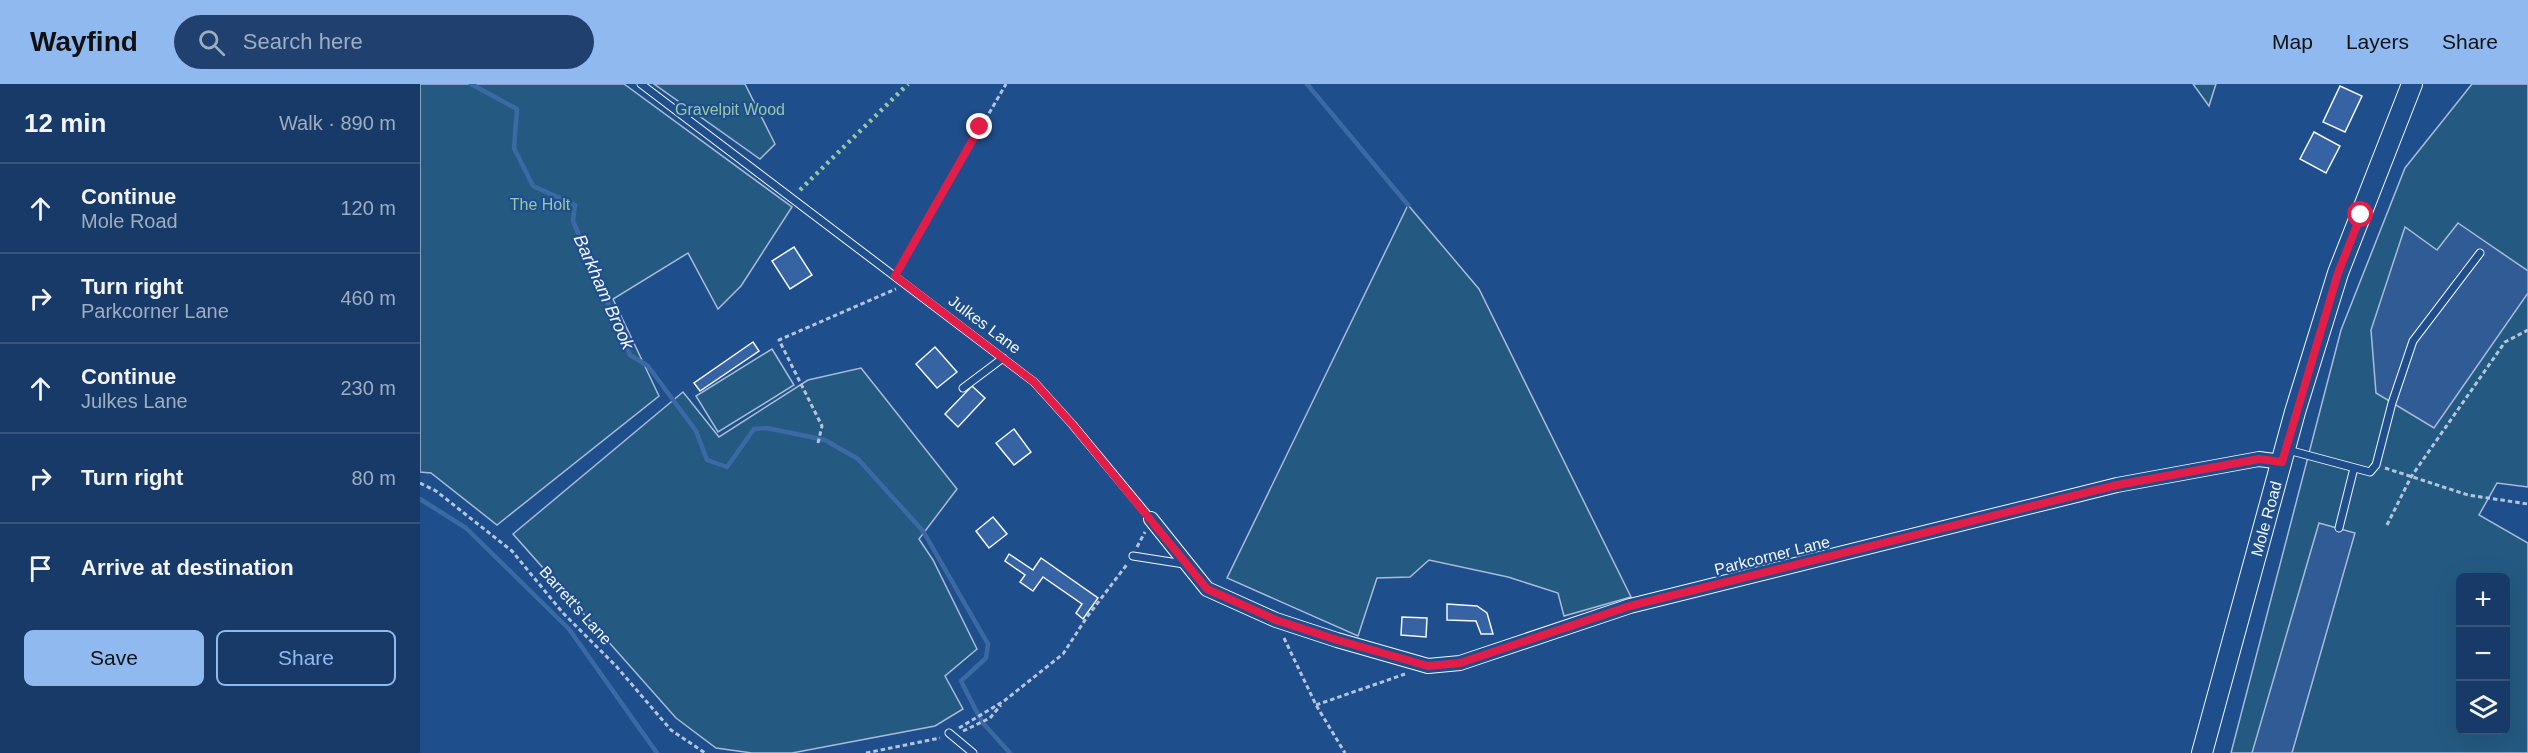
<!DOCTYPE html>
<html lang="en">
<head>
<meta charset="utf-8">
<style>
	:root { --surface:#173a69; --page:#20416f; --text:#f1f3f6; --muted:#9eadc0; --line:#36547d; --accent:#90b9f0 }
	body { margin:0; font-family:Helvetica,sans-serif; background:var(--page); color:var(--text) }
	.controls { position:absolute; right:18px; bottom:18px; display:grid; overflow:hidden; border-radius:9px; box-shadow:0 6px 24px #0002 }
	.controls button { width:54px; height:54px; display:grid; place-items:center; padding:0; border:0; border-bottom:2px solid var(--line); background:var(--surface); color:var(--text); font:30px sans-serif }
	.stop { position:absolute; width:18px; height:18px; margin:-14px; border:4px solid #e11d48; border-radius:50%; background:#fff }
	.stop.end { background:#e11d48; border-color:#fff; box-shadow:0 2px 6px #0008 }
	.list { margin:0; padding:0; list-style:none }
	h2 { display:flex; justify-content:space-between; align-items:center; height:78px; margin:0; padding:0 24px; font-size:26px }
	h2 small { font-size:20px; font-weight:400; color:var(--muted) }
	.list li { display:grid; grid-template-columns:39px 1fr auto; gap:18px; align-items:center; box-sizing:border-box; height:90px; padding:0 24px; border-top:2px solid var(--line) }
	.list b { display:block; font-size:22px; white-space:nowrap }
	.list p { margin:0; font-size:20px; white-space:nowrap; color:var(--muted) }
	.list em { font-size:20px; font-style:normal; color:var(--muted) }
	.actions { display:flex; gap:12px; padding:18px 24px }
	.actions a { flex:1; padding:14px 0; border:2px solid var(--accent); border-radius:9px; text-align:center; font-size:21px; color:var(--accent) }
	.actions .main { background:var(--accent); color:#111 }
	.icon { flex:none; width:33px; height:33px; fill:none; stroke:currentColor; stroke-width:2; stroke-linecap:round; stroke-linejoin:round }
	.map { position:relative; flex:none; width:2108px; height:669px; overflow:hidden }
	header { display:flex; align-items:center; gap:36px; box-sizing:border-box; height:84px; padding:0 30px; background:var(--accent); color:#111 }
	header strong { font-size:28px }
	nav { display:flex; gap:33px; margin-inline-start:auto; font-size:21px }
	.search { width:420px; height:54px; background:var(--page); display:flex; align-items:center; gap:15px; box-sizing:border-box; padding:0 21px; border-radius:33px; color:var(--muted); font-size:22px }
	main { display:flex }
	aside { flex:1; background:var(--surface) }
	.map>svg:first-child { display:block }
</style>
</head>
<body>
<header>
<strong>Wayfind</strong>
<div class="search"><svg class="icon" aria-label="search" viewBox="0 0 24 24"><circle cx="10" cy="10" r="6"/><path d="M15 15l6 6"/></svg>Search here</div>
<nav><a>Map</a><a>Layers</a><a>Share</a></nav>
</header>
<main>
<aside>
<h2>12 min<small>Walk · 890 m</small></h2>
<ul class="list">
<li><svg class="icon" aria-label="ahead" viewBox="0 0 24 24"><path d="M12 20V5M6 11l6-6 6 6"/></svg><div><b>Continue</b><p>Mole Road</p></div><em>120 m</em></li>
<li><svg class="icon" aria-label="right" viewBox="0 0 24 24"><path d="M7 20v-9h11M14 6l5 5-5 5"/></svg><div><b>Turn right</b><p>Parkcorner Lane</p></div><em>460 m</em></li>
<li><svg class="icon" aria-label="ahead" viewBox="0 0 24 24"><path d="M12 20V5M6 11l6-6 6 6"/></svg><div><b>Continue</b><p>Julkes Lane</p></div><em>230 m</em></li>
<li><svg class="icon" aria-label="right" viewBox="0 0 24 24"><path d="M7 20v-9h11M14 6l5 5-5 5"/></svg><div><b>Turn right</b></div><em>80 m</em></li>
<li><svg class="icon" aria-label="arrive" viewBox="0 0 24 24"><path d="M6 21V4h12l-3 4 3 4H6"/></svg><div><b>Arrive at destination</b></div></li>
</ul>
<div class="actions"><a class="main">Save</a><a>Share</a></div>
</aside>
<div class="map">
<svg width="2108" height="669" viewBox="0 0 2108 669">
	<rect width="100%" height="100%" fill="#1f4e8c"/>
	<path fill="#245a82" stroke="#a8bbd7" stroke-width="1.5" fill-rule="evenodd" d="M0,0H204L372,123L321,202L298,225L268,169L193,215L239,312L77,441L11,389L0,388Z
		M234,0H325L355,60L340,75Z
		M1773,0H1796L1789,22Z
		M2052,0H2108V403L2077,399L2059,431L2108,459V669H1811L1921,246L1985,84ZM2040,494H2086V646H2040Z
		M988,121L1059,205L1211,513L1144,532L1138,509L1088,493L1009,476L990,493L957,494L938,552L807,494Z
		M352,265L374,301L298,348L276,312Z
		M441,284L537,405L499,455L513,476L557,565L525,592L543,625L515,642L372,669H332L296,664L256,634L93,450L263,308L299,353L388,296Z"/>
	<path fill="#305b95" stroke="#a8bbd7" stroke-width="1.5" d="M2038,139L2108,187V209L2014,344L1956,309L1951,246L1985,143L2017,166Z
		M1899,439L1935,449L1872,669H1832Z"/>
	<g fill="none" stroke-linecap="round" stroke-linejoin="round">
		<path stroke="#3b69a3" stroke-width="4.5" d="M51,0L97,25L94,64L113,102L155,121L153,137L210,271L228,282L276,347L287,376L307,383L334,345L347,344L405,356L438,375L503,447L568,560L566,574L541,597L562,638L590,669
			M887,0L988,121
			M0,415L46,444L149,545L237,669"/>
	</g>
	<path fill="#3563a3" stroke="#f2f6ff" stroke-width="1.5" d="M1920,2L1942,12L1925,48L1903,38Z
		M1894,48L1920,62L1906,89L1880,75Z
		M374,163L392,191L370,205L352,177Z
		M333,258L339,267L280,307L274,299Z
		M515,263L537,288L517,304L496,280Z
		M552,302L565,314L538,343L525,330Z
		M594,345L611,368L594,381L576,359Z
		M573,433L587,450L569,464L556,447Z
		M589,470L613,486L621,474L678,514L663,535L656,529L662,520L623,493L613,507L600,498L605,491L585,477Z
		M1027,520L1057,522L1067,529L1073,550H1061L1056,537L1027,536Z
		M982,533L1007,534L1006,553L981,551Z"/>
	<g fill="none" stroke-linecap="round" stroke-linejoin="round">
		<g stroke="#f2f6ff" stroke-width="9">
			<path id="service" d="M221,0L614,298L652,340L731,435
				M543,304L583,274
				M1868,366L1950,388L1956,381L1972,319L1993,257L2060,169
				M1919,444L1934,384
				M713,472L764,480
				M529,649L553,669"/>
		</g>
		<g stroke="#f2f6ff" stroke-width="16">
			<path id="minor" d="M731,435L787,505L856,536L917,556L1008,582L1040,579L1210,522L1697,401L1839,375L1862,378"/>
		</g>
		<g stroke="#f2f6ff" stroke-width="22">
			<g id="secondary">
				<path id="s1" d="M1782,669L1875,328L1918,189L1992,0"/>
			</g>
		</g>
		<path stroke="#b3c4dc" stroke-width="3" stroke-dasharray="4.5 3" stroke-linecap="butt" d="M479,185L586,0
			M398,359L402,342L359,256L476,205
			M1965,384L2048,411L2108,420
			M0,399L16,407L92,467L143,529L196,582L251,646L285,669
			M1967,441L1991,393L2085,258L2108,246
			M717,463L725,448
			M864,554L896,621L925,669
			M896,621L985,590
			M539,644L584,617L643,570L667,533L708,479
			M543,647L570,634L581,621
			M446,669L520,654"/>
		<use href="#service" stroke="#1f4e8c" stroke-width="7"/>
		<use href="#minor" stroke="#1f4e8c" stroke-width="14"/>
		<use href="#secondary" stroke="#1f4e8c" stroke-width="20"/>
		<path stroke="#97c8a6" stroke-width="4.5" stroke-dasharray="3 4.5" stroke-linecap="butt" d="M380,106L488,0"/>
	</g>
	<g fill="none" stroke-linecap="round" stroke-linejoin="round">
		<path stroke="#e11d48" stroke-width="8" d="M560,43L475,192L614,298L652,340L787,505L856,536L917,556L1008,582L1040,579L1210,522L1697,401L1839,375L1862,378L1918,189L1941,131"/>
	</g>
	<g text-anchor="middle" stroke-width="4.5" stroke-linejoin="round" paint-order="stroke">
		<g font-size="16" fill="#97c8a6" stroke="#1f4e8c">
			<text x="310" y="31">Gravelpit Wood</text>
			<text x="120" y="126">The Holt</text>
		</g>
		<g font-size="16" fill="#f2f6ff" stroke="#1f4e8c">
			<text transform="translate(565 240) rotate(37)" y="6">Julkes Lane</text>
			<text dy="6" stroke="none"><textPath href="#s1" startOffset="243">Mole Road</textPath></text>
			<text transform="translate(1352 471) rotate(-14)" y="6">Parkcorner Lane</text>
			<text transform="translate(156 521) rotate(48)" y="6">Barrett's Lane</text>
		</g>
		<g font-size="18" font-style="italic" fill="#f2f6ff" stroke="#1f4e8c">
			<text transform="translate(184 208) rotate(66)" y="6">Barkham Brook</text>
		</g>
	</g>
</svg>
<div class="controls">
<button>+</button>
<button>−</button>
<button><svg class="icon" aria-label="layers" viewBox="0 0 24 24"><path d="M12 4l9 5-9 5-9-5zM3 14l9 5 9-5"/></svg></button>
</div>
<div class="stop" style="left:1941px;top:131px"></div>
<div class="stop end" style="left:560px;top:43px"></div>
</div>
</main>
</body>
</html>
